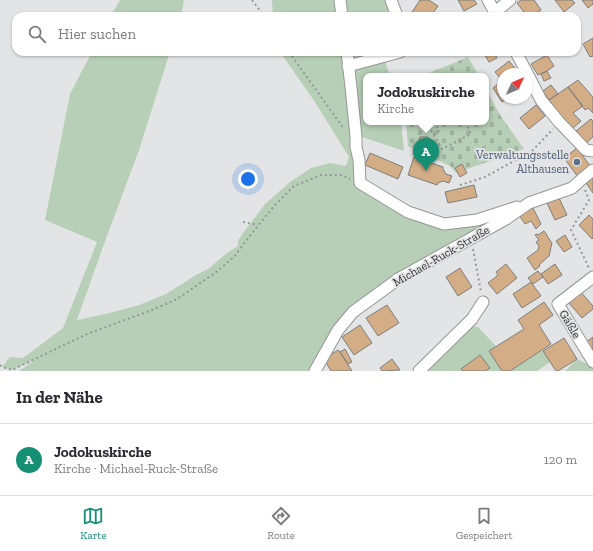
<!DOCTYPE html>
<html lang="de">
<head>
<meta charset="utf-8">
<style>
	:root { --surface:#fff; --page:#f7f7f7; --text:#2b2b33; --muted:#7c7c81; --line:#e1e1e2; --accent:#159075 }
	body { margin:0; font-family:"Zilla Slab",serif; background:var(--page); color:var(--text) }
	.compass { position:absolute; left:497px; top:68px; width:36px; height:36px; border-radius:50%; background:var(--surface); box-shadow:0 1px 3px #0004; rotate:46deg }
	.you { position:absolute; left:248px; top:179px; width:14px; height:14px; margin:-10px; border:3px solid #fff; border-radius:50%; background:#1a73e8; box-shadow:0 0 0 6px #1a73e833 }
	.badge { display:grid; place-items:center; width:26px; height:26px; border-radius:50%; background:var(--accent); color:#fff; font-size:13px; font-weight:700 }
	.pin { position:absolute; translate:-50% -33px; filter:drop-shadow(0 1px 2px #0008) }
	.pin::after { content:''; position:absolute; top:21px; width:14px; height:12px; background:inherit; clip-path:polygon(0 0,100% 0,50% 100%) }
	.popup { position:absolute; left:363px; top:73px; width:126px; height:52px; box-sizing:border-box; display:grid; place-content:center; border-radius:8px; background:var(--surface); filter:drop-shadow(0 1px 3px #0005); font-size:13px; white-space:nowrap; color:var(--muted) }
	.popup b { font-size:15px; color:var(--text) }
	.popup::after { content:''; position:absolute; left:50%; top:100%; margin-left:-8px; border:8px solid transparent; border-top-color:var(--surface) }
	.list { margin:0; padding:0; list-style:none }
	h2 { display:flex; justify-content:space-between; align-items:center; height:52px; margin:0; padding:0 16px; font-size:17px }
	h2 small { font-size:13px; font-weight:400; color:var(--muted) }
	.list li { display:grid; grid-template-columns:26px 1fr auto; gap:12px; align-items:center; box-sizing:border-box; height:72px; padding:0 16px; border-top:1px solid var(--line) }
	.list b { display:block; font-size:15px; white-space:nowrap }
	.list p { margin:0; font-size:13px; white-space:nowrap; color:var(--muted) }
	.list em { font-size:13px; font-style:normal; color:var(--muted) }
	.icon { flex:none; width:22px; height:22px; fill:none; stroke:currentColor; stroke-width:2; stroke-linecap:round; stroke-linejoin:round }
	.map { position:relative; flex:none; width:593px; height:371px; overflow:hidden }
	.search { position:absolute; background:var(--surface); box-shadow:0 1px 3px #0004; left:12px; right:12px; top:12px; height:44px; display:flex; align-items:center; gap:10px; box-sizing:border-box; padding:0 14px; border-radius:12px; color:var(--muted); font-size:15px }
	.sheet { height:124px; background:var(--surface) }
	nav { display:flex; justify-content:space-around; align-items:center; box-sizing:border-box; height:56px; border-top:1px solid var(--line); background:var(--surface); font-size:11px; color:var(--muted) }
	nav a { display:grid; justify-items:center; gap:2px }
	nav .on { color:var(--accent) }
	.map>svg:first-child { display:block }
</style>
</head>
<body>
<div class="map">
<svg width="593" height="371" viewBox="0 0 593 371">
	<defs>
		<pattern id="cemetery-stones" width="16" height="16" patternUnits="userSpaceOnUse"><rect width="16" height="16" fill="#b7cfb6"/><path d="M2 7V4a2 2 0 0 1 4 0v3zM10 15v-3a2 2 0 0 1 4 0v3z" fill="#9eb29d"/></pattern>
	</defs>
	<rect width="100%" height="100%" fill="#e3e4e5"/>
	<path fill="#b7cfb6" d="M120,0H184L181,16H111Z
		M272,0H391L397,16H273Z
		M92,52H170L139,150L104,244L77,320L110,313L139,305L166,294L196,275L208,269L227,253L238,246V240L265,204L290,182L311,168L330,163L346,166L349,157L315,102L280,52H400L348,66L360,183L444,224L477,220L492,227L353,312L315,371H19L36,359L12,370L2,367L10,357L23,358L63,328L97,242L45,220L70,94Z
		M384,58L390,76H366V122H401L404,151L359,136L350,67Z
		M466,325L478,327L496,346L489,351L502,371H419Z
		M542,350L550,362L537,371H510Z
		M577,359L593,367V371H565Z"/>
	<path fill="url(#cemetery-stones)" d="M468,57L479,76H422Z
		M486,89L500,115L524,149L456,173L450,166L408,146L406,122H486Z"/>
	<path fill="#d3ad86" stroke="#7f7e7d" d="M420,0H429L438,6L431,16H417L412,12Z
		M458,0H474L477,4L464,11Z
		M521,0H534L541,10L532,16H527L517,3Z
		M555,0H572L575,3L564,12Z
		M582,0H593V4L588,8Z
		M593,38V56L590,57L583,44Z
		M483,52H494L497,58L489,62Z
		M547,55L554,66L547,71L538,75L531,64Z
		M509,61L520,74H503V82L495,72Z
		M547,71L551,78L544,81L541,74Z
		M578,80L593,97V113L588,108L585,110L568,87Z
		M502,81L503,98H508L502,102L493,88Z
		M551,85L558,94L549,100L543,91Z
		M568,87L583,106L573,113L581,121L572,129L560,116L549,100Z
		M536,105L545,116L529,129L520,118Z
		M591,119L593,121V137L586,143L576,131Z
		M420,137H428L432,143L423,150L418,146Z
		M577,148L591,167L578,177L564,158Z
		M370,153L403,167L398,179L365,165Z
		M414,157L443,167V169L446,174L452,176L449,183L443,181L438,183L437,185L408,175Z
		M462,164L467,173L460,177L455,168Z
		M592,178H593V193L586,183Z
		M474,185L477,197L448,203L445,192Z
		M559,198L567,215L555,220L547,203Z
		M533,208L541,224L536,229L531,221L525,224L519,215Z
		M589,215L593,219V238L592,239L579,225Z
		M544,231L547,235V236L552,243L549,256L539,265L540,266L535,270L527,258L538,250L539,246L536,242L539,240L535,235L537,234L538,235Z
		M565,235L572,247L564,252L556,241Z
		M506,264L517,278L497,294L488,283L498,275L496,272Z
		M555,264L562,275L548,284L541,274Z
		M460,268L472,287L458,296L446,277Z
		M538,271L543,277L533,284L528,278Z
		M531,282L541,296L522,308L513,294Z
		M580,291L593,306V309L582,318L568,302Z
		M544,302L553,315L539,325L551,344L510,371H502L489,351L524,329L518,320Z
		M387,305L399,323L378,336L366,318Z
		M360,325L372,343L354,355L342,337Z
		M593,337V353L586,342Z
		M564,338L577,359L558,371H556L543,351Z
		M345,349L352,362L348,364L340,352Z
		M338,350L340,352L352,371H331L324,359Z
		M480,355L490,368L485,371H463L461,369Z
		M392,359L400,370L382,371L380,368Z"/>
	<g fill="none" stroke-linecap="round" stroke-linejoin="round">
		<g stroke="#959696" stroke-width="13">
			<path id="minor" d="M340,0L342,16
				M391,0L397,16
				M488,0L497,16
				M495,12L510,0
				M347,52L351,87L356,137V147L359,160L360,183L408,212L444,224L477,220L517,207
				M516,52L541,100L559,122L586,150L593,151
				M348,66L400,52
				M593,277L558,304L593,362
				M315,371L338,330L353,312L386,288L398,279L506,219L529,203L572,188L582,179L593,170
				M419,371L472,319L483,302"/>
		</g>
		<path stroke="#969798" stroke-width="2" stroke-dasharray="2 3" stroke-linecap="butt" d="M252,0L264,16
			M289,52L344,129
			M426,122L442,149L471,134L466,122
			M433,134L439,131L435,122
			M460,185L485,177L532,151L553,129
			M585,190L589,200L571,230L589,268
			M243,222L258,225
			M473,249L481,292
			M0,365L2,367L12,370L87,334L152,310L177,299L215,273L234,257L252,233L275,205L294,186L321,175H342L350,179"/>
		<use href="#minor" stroke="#fff" stroke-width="11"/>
	</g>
	<circle fill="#5c6f8a" stroke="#e3e4e5" stroke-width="1.5" cx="577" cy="162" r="4"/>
	<g text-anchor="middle" stroke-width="3.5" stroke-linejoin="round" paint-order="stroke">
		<g font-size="12" fill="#4e5e75" stroke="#e3e4e5" text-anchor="end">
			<text x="569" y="159">Verwaltungsstelle<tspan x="569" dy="14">Althausen</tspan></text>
		</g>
		<g font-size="12" fill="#363637" stroke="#e3e4e5">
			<text transform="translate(441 256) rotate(-30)" y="4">Michael-Ruck-Straße</text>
			<text transform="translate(570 324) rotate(59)" y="4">Gäßle</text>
		</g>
	</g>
</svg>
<svg class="compass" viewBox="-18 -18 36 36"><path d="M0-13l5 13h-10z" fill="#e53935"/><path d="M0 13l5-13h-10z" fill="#7c7c81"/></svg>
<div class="you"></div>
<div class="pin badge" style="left:426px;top:171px">A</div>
<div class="popup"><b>Jodokuskirche</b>Kirche</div>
<div class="search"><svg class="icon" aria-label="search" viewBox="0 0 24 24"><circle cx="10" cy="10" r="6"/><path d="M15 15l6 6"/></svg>Hier suchen</div>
</div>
<section class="sheet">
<h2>In der Nähe<small></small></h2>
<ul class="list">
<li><span class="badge">A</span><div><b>Jodokuskirche</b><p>Kirche · Michael-Ruck-Straße</p></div><em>120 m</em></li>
</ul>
</section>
<nav>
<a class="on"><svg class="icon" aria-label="map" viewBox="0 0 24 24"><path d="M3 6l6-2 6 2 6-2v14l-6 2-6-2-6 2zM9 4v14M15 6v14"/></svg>Karte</a>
<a><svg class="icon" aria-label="directions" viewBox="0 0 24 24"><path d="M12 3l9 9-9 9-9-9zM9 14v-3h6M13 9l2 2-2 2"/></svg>Route</a>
<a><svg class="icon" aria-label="saved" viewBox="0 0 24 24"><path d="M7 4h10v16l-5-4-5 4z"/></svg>Gespeichert</a>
</nav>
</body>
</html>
